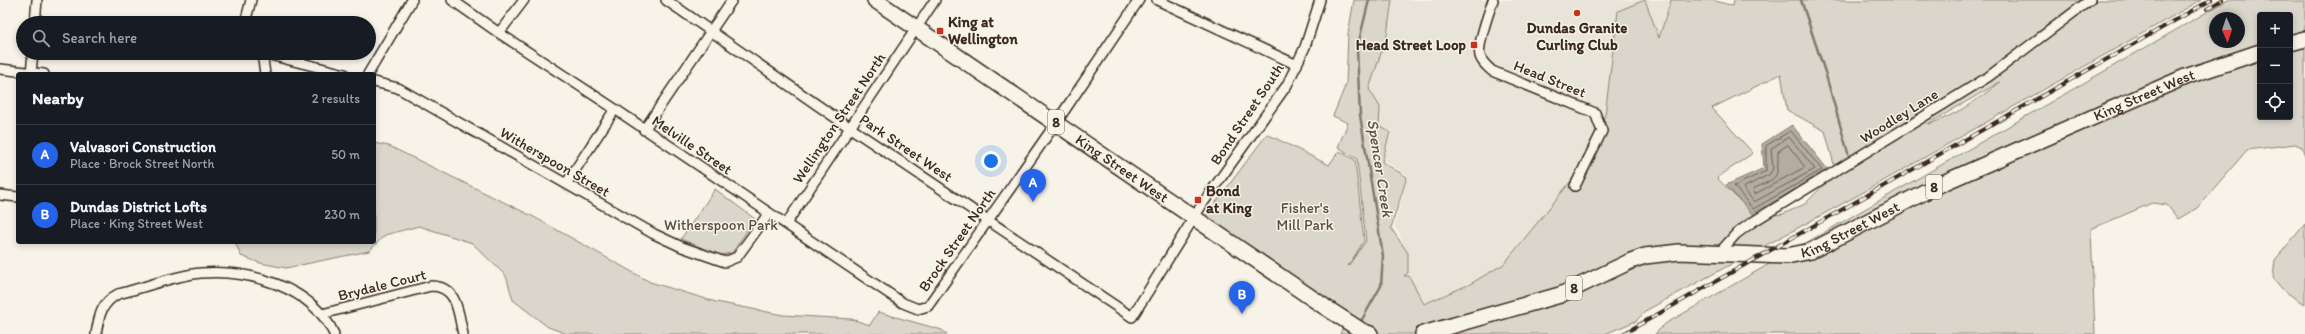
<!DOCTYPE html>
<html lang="en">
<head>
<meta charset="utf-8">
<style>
	:root { --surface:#171b24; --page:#242831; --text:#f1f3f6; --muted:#9ea1a6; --line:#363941; --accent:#2563eb }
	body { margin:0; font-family:Itim,sans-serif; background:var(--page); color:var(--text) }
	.controls { position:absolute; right:12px; top:12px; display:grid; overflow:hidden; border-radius:4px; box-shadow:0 2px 6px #0003 }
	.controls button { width:36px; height:36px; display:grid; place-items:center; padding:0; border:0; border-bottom:1px solid var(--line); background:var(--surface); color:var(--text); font:20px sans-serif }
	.compass { position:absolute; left:2209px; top:12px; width:36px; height:36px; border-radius:50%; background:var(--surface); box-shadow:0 2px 6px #0003; rotate:177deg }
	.you { position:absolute; left:991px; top:161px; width:14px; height:14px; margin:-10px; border:3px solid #fff; border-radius:50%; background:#1a73e8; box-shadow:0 0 0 6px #1a73e833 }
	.badge { display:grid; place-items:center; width:26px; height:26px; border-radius:50%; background:var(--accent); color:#fff; font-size:13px; font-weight:700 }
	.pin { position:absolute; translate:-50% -33px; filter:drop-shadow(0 1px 2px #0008) }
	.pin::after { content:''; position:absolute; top:21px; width:14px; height:12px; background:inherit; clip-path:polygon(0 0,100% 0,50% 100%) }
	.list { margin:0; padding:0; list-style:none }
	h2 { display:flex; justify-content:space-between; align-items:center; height:52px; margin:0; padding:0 16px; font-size:17px }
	h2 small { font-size:13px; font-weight:400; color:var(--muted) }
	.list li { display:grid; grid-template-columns:26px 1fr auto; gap:12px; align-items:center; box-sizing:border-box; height:60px; padding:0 16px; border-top:1px solid var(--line) }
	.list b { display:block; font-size:15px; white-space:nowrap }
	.list p { margin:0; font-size:13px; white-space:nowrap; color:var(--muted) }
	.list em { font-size:13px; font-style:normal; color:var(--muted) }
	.icon { flex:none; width:22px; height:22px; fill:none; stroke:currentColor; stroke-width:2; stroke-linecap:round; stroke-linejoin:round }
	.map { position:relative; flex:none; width:2305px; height:334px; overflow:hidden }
	.search { position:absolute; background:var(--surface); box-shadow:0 2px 6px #0003; left:16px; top:16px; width:360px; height:44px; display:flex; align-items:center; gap:10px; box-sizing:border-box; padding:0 14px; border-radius:22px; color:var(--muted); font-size:15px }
	.panel { position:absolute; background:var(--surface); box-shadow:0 2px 6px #0003; left:16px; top:72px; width:360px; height:172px; border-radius:4px }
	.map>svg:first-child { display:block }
</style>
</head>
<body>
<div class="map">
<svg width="2305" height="334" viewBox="0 0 2305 334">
	<rect width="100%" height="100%" fill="#f7f3e8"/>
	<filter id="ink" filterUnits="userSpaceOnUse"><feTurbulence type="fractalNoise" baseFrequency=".025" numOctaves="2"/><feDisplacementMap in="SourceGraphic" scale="8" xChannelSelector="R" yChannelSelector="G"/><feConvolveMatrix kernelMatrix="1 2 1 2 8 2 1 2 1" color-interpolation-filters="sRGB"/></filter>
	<g filter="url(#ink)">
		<path fill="#e9e4d9" d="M1392,0H1671L1659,39L1618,11L1605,115L1579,171L1557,201L1507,261L1497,270L1424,304L1409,276L1400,234L1394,227L1408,176L1383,160L1392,129L1390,132L1378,126L1380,107L1368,89L1387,35Z"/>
		<path fill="#dbd6cb" stroke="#8b8074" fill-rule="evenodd" d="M1354,0H1392L1387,35L1369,89L1380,107L1379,126L1390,132L1382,162L1407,177L1391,228L1408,253V273L1404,276H1409L1424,304L1470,284L1504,264L1579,171L1605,115L1618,11L1645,0L1659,38L1671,0H1712L1733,6L1734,0H2201L1862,193L1647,310L1636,321L1605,334H1340L1349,314L1205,217L1267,134L1329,165L1339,151L1355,160L1364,241L1348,266L1366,241L1357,159L1338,147L1348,123L1333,116L1346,84L1348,34ZM1781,74L1787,110L1825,131L1836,172L1805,204L1783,214L1768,216L1753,214L1717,178L1753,153L1712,108ZM2000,82C1979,99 1954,117 1928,124Z
			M2228,0H2305V157L2302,147L2295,144L2247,150L2197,208L2178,219L2167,205L2152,203L2091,229L2095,334H1655L1665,324ZM2260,15H2290V117H2260ZM2215,18H2239V42H2215Z
			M374,143L389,146L534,217L650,282L716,302L783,315L851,319L870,325L878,312L942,330L947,334H567L548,327L513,300L506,276L472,243L419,226L385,235L369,251L286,268L260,263L241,256L235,242H374Z
			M715,189L755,219L732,253L719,255L681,239Z
			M2305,224V304L2284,291L2273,278L2275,260Z"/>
		<path fill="#b4aca0" stroke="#84786c" d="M1792,125L1829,171L1752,214L1726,185L1764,168L1762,144Z"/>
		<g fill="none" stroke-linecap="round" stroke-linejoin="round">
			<path stroke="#6b5e52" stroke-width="1" d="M1791,131L1822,170L1753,209L1734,186L1766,171V146Z
				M1789,137L1815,169L1754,202L1743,188L1770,174L1773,168L1771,149Z
				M1788,145L1805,167L1755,194L1753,189C1778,177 1778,181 1778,152Z"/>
			<path stroke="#84786c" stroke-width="2.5" d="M1801,0L1825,72L1850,160
				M1360,323L1381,286L1383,256L1360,115L1357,49L1369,0"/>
			<g stroke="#3b2a1e" stroke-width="12">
				<path id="minor" d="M452,0L499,33L615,109L903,303L918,309L928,306L1056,123L1139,0
					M666,0L849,127L1132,317L1203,203L1287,85L1305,47L1320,0
					M1157,0L1297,65
					M1493,0C1489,13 1477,43 1480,56C1482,63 1487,66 1492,71L1595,113L1602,131L1575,186
					M35,23L37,0
					M245,23L251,0
					M499,33L524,0
					M0,69L44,74
					M31,73L33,53
					M265,74L262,53L345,74
					M368,74L412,0
					M374,82L398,88L654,234L682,247L725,262L737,257L769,213
					M644,130L732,0
					M566,184L615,109
					M0,195L18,197
					M786,224L935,0
					M1720,252L1736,234L1751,223L1988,77L2090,0
					M322,314L431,286C458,286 458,313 463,334
					M96,334C99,316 101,303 118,294C143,288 176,275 201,273C248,269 313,287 334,334"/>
			</g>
			<g stroke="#3b2a1e" stroke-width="18">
				<g id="primary">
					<path id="s1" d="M875,0L1325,307L1362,331L1370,334"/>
					<path d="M2290,43L2305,39"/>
					<path id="s2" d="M1423,334L1560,295L1631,261L1645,256L1679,252L1787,256L1811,251L1936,186L2185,77L2260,52"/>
				</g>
			</g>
			<use href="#minor" stroke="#f7f3e8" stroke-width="9"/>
			<use href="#primary" stroke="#f7f3e8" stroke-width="15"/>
			<g stroke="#3b2a1e" stroke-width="4">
				<path id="rail" d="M2207,9L2222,0
					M1623,334L2211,0"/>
			</g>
			<use href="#rail" stroke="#f7f3e8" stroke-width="2.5" stroke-dasharray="8" stroke-linecap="butt"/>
		</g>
	</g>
	<g fill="#c8321e" stroke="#f7f3e8" stroke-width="1.5">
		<circle cx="1577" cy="13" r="4"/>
		<rect x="936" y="27" width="8" height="8" rx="2"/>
		<rect x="1470" y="41" width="8" height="8" rx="2"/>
		<rect x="1194" y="196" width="8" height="8" rx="2"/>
	</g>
	<g text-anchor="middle" stroke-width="3" stroke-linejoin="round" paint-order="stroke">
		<g fill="#f7f3e8" stroke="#73665b" stroke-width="1">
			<rect x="1048" y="110" width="16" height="24" rx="3"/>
			<rect x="1926" y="175" width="16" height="24" rx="3"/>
			<rect x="1566" y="276" width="16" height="24" rx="3"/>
		</g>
		<g font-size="14" font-weight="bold" fill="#3b2a1e">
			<text x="1056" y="127">8</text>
			<text x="1934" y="192">8</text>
			<text x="1574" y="293">8</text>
		</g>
		<g font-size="15" font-weight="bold" fill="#3b2a1e" stroke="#f7f3e8" text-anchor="start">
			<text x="948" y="27">King at<tspan x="948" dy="17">Wellington</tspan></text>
			<text x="1577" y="33" text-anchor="middle">Dundas Granite<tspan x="1577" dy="17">Curling Club</tspan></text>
			<text x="1466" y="50" text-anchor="end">Head Street Loop</text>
			<text x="1206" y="196">Bond<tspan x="1206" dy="17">at King</tspan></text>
		</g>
		<g font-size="15" fill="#3b2a1e" stroke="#f7f3e8">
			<text transform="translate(1550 79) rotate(22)" y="5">Head Street</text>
			<text dy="5" stroke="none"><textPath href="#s2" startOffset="771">King Street West</textPath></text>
			<text transform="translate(1247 114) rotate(-56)" y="5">Bond Street South</text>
			<text transform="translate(1899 116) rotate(-32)" y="5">Woodley Lane</text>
			<text transform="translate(839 118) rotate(-56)" y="5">Wellington Street North</text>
			<text transform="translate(692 145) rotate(34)" y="5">Melville Street</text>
			<text transform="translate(906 148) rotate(34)" y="5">Park Street West</text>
			<text transform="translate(555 162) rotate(30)" y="5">Witherspoon Street</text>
			<text dy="5" stroke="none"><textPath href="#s1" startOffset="299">King Street West</textPath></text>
			<text dy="5" stroke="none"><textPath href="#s2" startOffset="447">King Street West</textPath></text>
			<text transform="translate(957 240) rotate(-55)" y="5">Brock Street North</text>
			<text transform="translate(382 285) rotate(-14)" y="5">Brydale Court</text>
		</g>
		<g font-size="15" fill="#5b4c41" stroke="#f7f3e8">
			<text x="1305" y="213">Fisher's<tspan x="1305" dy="17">Mill Park</tspan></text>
			<text x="721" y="230">Witherspoon Park</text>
		</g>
		<g font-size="16" font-style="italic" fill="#5f5145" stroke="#f7f3e8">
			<text transform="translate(1381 168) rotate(81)" y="6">Spencer Creek</text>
		</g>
	</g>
</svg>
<div class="controls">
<button>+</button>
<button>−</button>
<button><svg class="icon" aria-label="locate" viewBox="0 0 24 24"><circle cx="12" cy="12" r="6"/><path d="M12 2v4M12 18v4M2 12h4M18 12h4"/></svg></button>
</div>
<svg class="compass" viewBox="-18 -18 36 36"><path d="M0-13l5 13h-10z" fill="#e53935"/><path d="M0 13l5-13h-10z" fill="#9ea1a6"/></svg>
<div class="you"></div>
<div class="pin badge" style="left:1033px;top:202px">A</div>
<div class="pin badge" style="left:1242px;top:314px">B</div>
<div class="search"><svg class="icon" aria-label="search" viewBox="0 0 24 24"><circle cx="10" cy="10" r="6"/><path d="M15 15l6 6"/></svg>Search here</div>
<section class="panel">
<h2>Nearby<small>2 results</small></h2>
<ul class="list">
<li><span class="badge">A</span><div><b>Valvasori Construction</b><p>Place · Brock Street North</p></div><em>50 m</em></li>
<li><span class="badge">B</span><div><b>Dundas District Lofts</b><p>Place · King Street West</p></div><em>230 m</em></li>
</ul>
</section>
</div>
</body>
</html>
